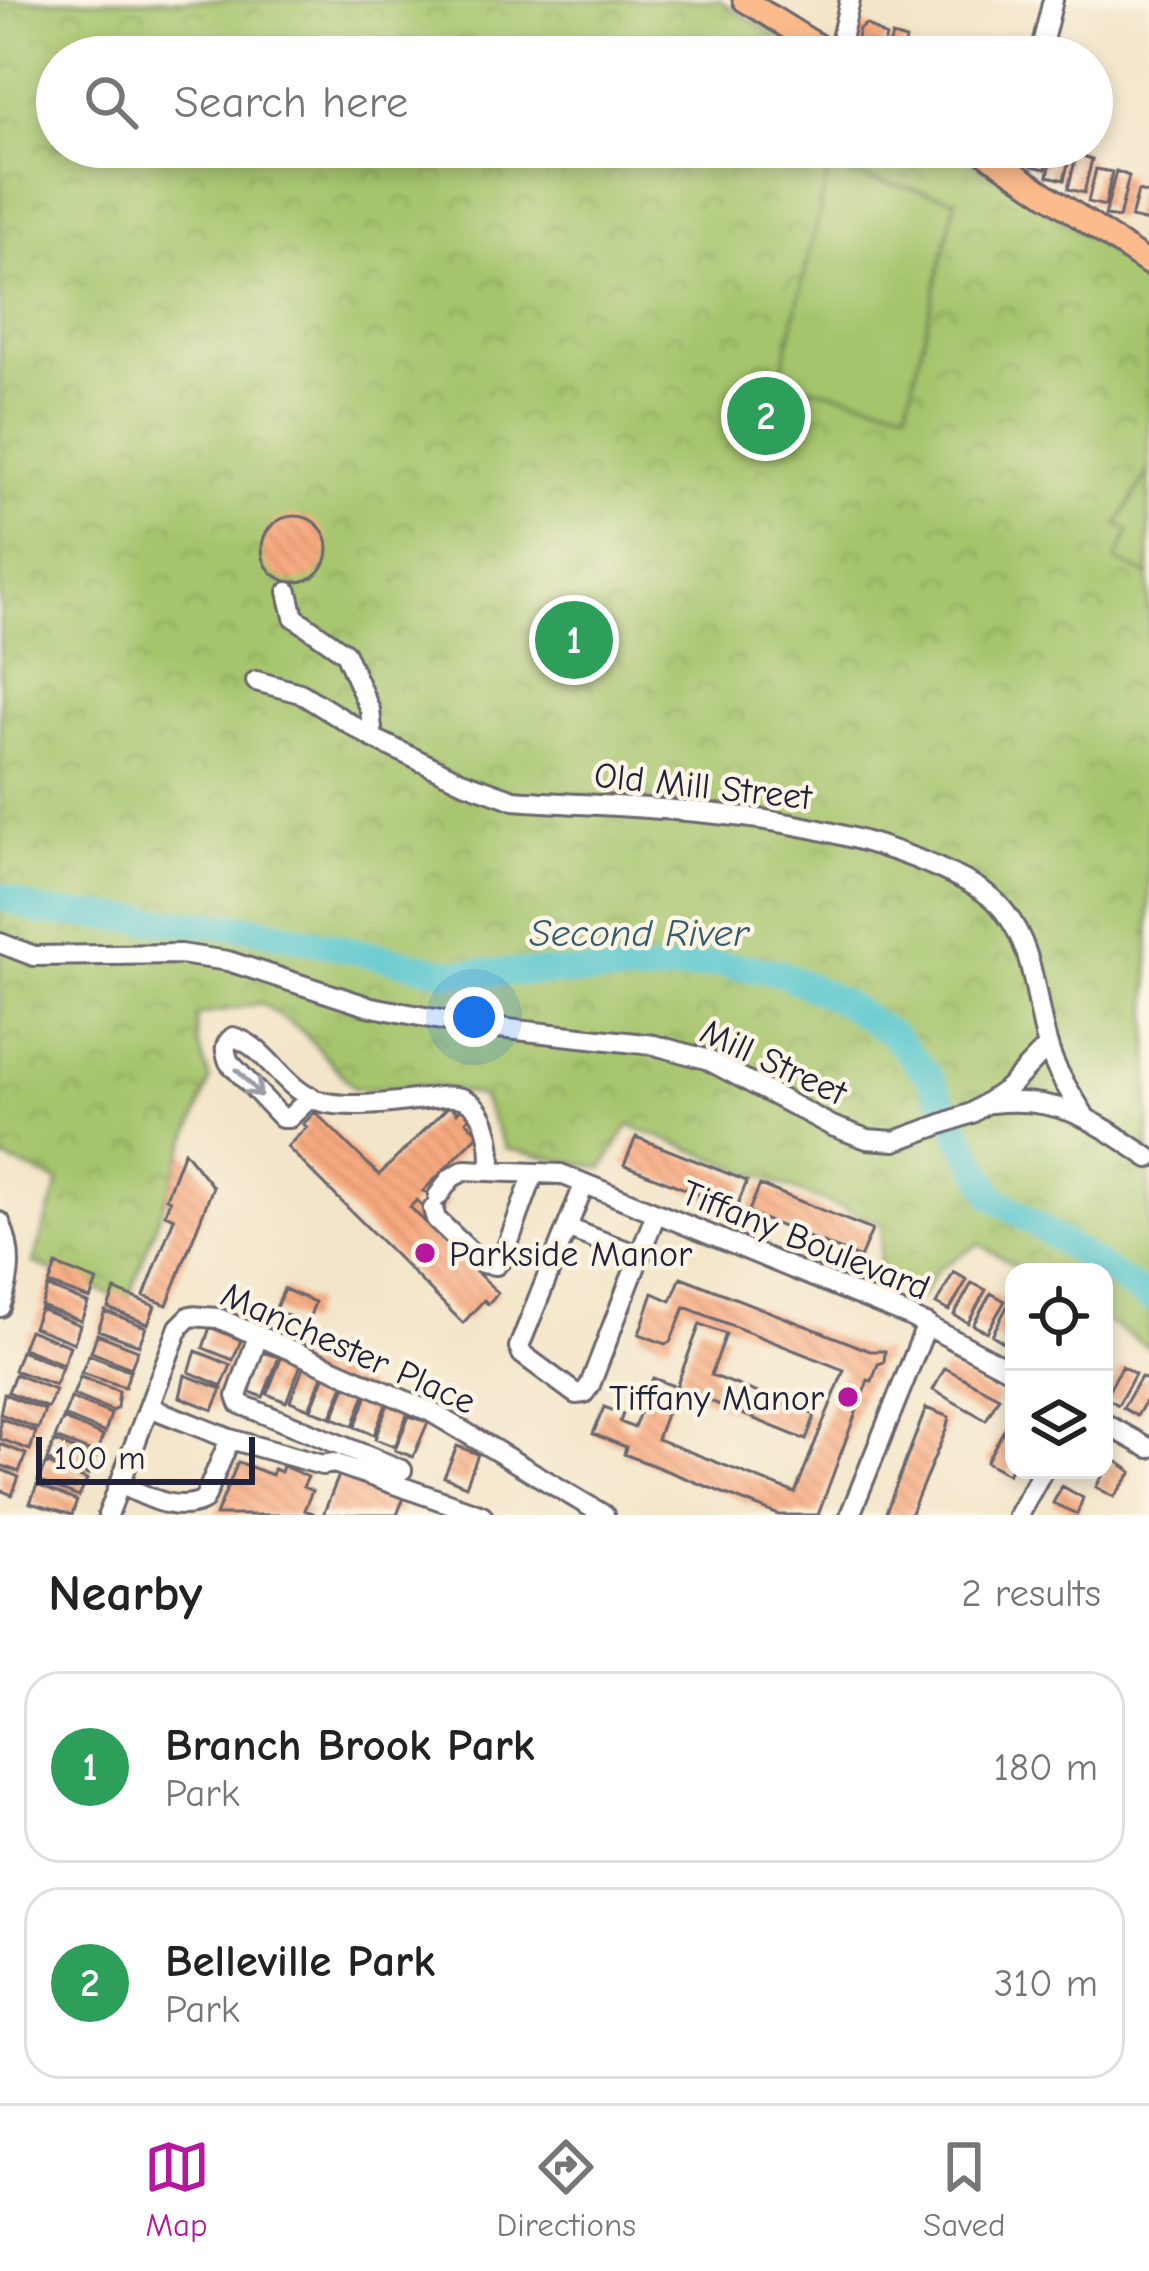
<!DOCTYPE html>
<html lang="en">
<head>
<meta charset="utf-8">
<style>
	:root { --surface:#fff; --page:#f2f2f2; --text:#222; --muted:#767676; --line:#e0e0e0; --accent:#b5179e }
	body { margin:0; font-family:"Comic Neue",sans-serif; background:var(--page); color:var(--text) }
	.controls { position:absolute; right:36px; bottom:36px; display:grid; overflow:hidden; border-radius:24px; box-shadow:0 6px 18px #0003 }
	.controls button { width:108px; height:108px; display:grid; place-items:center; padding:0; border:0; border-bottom:3px solid var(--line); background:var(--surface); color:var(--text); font:60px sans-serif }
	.scale { position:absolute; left:36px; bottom:30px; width:219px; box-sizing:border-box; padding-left:12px; border:6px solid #22223b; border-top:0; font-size:33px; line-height:42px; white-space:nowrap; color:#22223b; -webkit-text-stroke:9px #fcf5e5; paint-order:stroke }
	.you { position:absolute; left:474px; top:1017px; width:42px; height:42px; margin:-30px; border:9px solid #fff; border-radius:50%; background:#1a73e8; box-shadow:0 0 0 18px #1a73e833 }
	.badge { display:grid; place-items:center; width:78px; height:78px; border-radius:50%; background:var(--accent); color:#fff; font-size:39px; font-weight:700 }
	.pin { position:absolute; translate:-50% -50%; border:6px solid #fff; box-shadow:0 3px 12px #0006 }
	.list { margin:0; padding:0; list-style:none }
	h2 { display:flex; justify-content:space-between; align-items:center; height:156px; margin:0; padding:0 48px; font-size:51px }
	h2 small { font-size:39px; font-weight:400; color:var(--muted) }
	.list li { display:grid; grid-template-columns:78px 1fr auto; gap:36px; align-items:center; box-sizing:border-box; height:192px; margin:0 24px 24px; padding:0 24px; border:3px solid var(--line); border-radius:36px }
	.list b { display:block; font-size:45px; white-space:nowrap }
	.list p { margin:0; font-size:39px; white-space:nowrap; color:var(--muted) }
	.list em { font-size:39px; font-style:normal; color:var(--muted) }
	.icon { flex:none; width:66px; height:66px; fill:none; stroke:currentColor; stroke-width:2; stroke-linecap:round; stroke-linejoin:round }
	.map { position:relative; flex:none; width:1149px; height:1515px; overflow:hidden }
	.search { position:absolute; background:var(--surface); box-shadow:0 6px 18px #0003; left:36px; right:36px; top:36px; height:132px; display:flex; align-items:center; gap:30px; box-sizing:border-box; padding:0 42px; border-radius:66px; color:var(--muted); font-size:45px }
	.sheet { height:588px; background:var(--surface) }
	nav { display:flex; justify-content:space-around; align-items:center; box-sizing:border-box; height:168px; border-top:3px solid var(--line); background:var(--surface); font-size:33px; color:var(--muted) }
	nav a { display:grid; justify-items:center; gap:6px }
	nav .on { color:var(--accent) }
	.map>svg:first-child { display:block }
</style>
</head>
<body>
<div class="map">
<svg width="1149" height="1515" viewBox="0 0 1149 1515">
	<defs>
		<pattern id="park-crowns" width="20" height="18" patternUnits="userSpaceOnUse" patternTransform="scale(3)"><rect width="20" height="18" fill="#a5c46c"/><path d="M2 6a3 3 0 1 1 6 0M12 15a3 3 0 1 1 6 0" fill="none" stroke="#8ea85e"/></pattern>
		<pattern id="building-back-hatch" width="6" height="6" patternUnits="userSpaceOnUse" patternTransform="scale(3)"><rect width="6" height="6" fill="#f8aa80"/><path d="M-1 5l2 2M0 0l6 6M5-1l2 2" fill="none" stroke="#d49270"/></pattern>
	</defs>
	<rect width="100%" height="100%" fill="#fcf5e5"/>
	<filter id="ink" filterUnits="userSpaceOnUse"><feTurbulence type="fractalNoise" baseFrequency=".00833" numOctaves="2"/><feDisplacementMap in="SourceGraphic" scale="24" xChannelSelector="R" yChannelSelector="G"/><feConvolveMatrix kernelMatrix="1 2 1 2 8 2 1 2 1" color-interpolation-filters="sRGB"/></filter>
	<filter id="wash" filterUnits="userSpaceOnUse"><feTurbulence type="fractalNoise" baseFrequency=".004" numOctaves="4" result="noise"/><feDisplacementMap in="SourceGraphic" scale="48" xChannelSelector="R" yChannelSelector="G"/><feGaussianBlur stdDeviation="2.7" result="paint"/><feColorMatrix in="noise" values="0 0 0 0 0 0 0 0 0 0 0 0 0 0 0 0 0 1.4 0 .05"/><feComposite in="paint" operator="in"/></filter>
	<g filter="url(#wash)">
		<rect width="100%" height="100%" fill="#f3e5c9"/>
		<path fill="url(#park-crowns)" stroke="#647354" stroke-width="3" d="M0,0H719L809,57H57V147H950L1149,277V1348L1104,1320V1272H1026L979,1244L938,1269L919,1299L879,1269L882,1224L629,1125L603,1168L506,1149L481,1096L435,1086L355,1089L302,1031L261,1003L197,1016L198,1043L210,1080L127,1302L33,1263L59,1182L0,1157Z"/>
		<path fill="#a5c46c" stroke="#647354" stroke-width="3" d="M829,170L956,199L907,409L780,380Z
			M1149,471V576L1116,560L1130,532L1118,524Z"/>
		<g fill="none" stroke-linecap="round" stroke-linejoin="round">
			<path stroke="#59c6cd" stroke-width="27" d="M0,896L42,912L254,928L449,972L643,973L717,964L778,972L842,1002L893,1035L929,1076L994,1197L1149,1299"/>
		</g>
		<g id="blocks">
			<path fill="url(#building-back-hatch)" d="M866,24L886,37L881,57H858L854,52L859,29Z
				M892,36L906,40L902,57H886Z
				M1037,147H1051L1046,169L1032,166Z
				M1054,147H1072L1064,180L1048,176Z
				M1078,149L1086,151L1085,157L1092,159L1084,193L1068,189Z
				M1096,169L1112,172L1105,206L1088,202Z
				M1116,171L1129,176L1119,218L1105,216Z
				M1138,191L1149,194L1148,222L1131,218Z
				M262 549a33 33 0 1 1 66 0a33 33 0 1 1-66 0Z
				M450,1105L457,1113L461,1108L470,1117L466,1121L479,1134L423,1191L447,1199L444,1213L422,1206L417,1200L410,1207L498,1293L488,1304L484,1300L463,1323L287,1147L307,1127L303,1124L315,1112L379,1175Z
				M636,1137L747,1181L736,1209L624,1165Z
				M184,1151L213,1187L167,1305L144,1296L174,1218L165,1214L170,1200L166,1198Z
				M760,1185L872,1230L860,1258L748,1213Z
				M56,1265L97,1281L90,1299L49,1284Z
				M954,1272L967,1280L949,1311L936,1304Z
				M681,1277L870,1351H885L884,1362L878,1364L872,1381L868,1380L818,1515H779L624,1454L626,1447L593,1434L604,1407L623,1414L620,1422L634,1428L653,1378L676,1387L700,1324L726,1334L711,1375L815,1415L806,1440L676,1387L657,1439L795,1493L844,1370L685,1307L670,1342L665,1344L639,1334L653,1293L671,1301Z
				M972,1283L986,1290L968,1323L954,1315Z
				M48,1287L88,1303L81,1321L41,1306Z
				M284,1289L315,1302L307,1324L275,1310Z
				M115,1290L155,1306L148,1324L108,1308Z
				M991,1293L1005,1301L987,1332L973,1325Z
				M1009,1303L1014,1306V1327L1005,1343L992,1335Z
				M40,1309L80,1325L74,1343L33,1327Z
				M105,1311L146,1327L139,1345L98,1330Z
				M210,1327L241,1340L233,1360L203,1348Z
				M29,1330L70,1346L63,1364L22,1348Z
				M97,1334L138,1350L131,1368L91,1352Z
				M21,1351L62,1367L55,1385L14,1370Z
				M196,1351L231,1365L222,1386L189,1372Z
				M261,1352L279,1357L263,1397L245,1390Z
				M89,1355L130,1371L125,1387L81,1373Z
				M282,1356L302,1362L286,1402L267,1394Z
				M305,1364L325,1369L309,1409L290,1401Z
				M1122,1366L1135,1374L1118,1405L1105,1397Z
				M945,1368L999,1397L986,1420L933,1390Z
				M326,1372L347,1377L331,1417L311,1410Z
				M15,1374L55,1390L48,1408L8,1392Z
				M185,1375L222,1389L213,1410L180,1397Z
				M80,1377L119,1391L117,1408L113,1411L73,1395Z
				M1141,1377L1149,1381V1395L1137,1416L1123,1408Z
				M348,1381L368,1386L353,1426L333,1418Z
				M369,1391L389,1397L374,1435L355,1427Z
				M4,1394L45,1410L38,1429L0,1414Z
				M71,1398L111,1414L105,1433L64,1416Z
				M394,1403L409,1409L395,1447L375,1439L388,1404Z
				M926,1408L949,1417L946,1430L910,1515H885Z
				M1014,1412V1463L1008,1474L986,1462Z
				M409,1416L428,1422L413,1457L395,1450Z
				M0,1418L36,1432L30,1450L0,1439Z
				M63,1419L103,1436L96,1454L55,1438Z
				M54,1441L95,1458L88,1475L47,1460Z
				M0,1444L26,1454L19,1472L0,1465Z
				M457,1446L478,1454L466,1486L444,1477Z
				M1112,1458L1132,1472L1114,1497L1096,1487Z
				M238,1462L272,1475L274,1469L281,1472L283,1466L308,1477L303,1487L312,1491L304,1510L317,1515H216Z
				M46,1463L87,1480L79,1497L38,1481Z
				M0,1469L19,1477L12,1495L0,1490Z
				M340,1473L404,1497L397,1515H323Z
				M37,1485L77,1501L72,1515L30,1503Z
				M1062,1486L1083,1498L1077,1514L1053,1503Z"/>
		</g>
	</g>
	<g filter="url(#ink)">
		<use href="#blocks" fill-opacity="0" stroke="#6b666d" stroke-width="3"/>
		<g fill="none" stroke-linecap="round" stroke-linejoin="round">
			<g stroke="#6b666d" stroke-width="24">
				<path id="minor" d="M837,57L850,0
					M1039,57L1053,0
					M1011,170L1017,147
					M288,592L294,617L345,653L370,710L373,738
					M256,681L300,693L373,738L461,781L514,800C657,810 802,808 936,867C960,878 987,889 1004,911C1037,952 1034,1003 1049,1049C1056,1072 1070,1092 1083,1113
					M0,943L34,956L180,954L228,961L367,1006L462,1024L654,1045L706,1059L832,1126L867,1139L895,1141L972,1113L1008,1088L1048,1046
					M311,1097L289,1118H282L229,1062C225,1051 223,1045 233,1037C268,1046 284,1093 322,1102C351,1108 385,1104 415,1100C430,1099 447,1094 461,1098C488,1106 493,1148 490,1171
					M991,1103C1061,1095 1094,1121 1149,1158
					M584,1185L519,1347L522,1354L576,1394L584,1393L590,1385L656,1213
					M438,1196L451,1178L465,1170L561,1174L909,1316L1014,1372
					M433,1209L436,1219L482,1263L496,1265L503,1258L534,1173
					M0,1222C13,1252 11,1277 0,1307
					M567,1228L640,1256
					M258,1336L237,1396L240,1404L402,1470
					M149,1407L230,1439
					M1104,1423L1149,1448
					M120,1484C146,1496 176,1514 204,1500L230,1439L322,1465L334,1463L482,1515
					M108,1515L179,1327L190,1316L218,1318L431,1412L604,1515
					M850,1515L927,1324
					M1018,1515L1043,1470"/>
			</g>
			<g stroke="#6b666d" stroke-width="27">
				<path id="major" d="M744,0L836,57
					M976,147L1149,264"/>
			</g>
			<use href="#minor" stroke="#fff" stroke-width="18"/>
			<use href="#major" stroke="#fbbb8c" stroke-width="21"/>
		</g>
		<defs><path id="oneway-shaft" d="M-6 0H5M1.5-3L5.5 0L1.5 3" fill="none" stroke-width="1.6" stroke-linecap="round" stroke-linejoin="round" transform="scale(3)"/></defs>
		<use stroke="#9c9ca7" href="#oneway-shaft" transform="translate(249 1083) rotate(47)"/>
	</g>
	<g fill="#b5179e" stroke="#fcf5e5" stroke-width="4.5">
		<circle cx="425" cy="1253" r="12"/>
		<circle cx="848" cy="1397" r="12"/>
	</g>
	<g text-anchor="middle" stroke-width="9" stroke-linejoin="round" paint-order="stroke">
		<g font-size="36" fill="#22223b" stroke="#fcf5e5">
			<text transform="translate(703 785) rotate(6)" y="13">Old Mill Street</text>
			<text transform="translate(774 1061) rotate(25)" y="13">Mill Street</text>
			<text transform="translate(806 1239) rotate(22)" y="13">Tiffany Boulevard</text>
			<text transform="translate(349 1347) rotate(24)" y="13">Manchester Place</text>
		</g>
		<g font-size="36" fill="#22223b" stroke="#fcf5e5" text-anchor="start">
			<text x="449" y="1266">Parkside Manor</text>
			<text x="824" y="1410" text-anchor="end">Tiffany Manor</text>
		</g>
		<g font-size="39" font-style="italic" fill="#355b6e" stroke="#fcf5e5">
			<text x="639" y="946">Second River</text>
		</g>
	</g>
</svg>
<div class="controls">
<button><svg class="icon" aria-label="locate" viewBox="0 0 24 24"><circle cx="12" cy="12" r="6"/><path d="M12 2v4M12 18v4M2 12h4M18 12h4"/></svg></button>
<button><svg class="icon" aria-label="layers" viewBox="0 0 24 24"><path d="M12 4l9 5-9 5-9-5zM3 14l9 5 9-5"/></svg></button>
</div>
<div class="scale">100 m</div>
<div class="you"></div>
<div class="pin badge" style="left:574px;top:640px;background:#2e9e5b">1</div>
<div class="pin badge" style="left:766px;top:416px;background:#2e9e5b">2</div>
<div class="search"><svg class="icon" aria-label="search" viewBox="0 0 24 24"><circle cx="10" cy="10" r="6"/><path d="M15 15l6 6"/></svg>Search here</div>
</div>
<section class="sheet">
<h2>Nearby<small>2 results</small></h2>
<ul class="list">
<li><span class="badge" style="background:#2e9e5b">1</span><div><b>Branch Brook Park</b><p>Park</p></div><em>180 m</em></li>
<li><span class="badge" style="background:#2e9e5b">2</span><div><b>Belleville Park</b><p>Park</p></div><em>310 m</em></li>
</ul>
</section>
<nav>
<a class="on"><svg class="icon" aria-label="map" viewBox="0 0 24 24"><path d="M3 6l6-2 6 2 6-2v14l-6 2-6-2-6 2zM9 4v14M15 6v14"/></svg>Map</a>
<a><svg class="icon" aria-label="directions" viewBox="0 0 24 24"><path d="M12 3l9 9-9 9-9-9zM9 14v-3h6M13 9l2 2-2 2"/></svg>Directions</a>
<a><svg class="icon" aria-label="saved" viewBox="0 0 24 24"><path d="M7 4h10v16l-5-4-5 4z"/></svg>Saved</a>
</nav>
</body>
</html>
